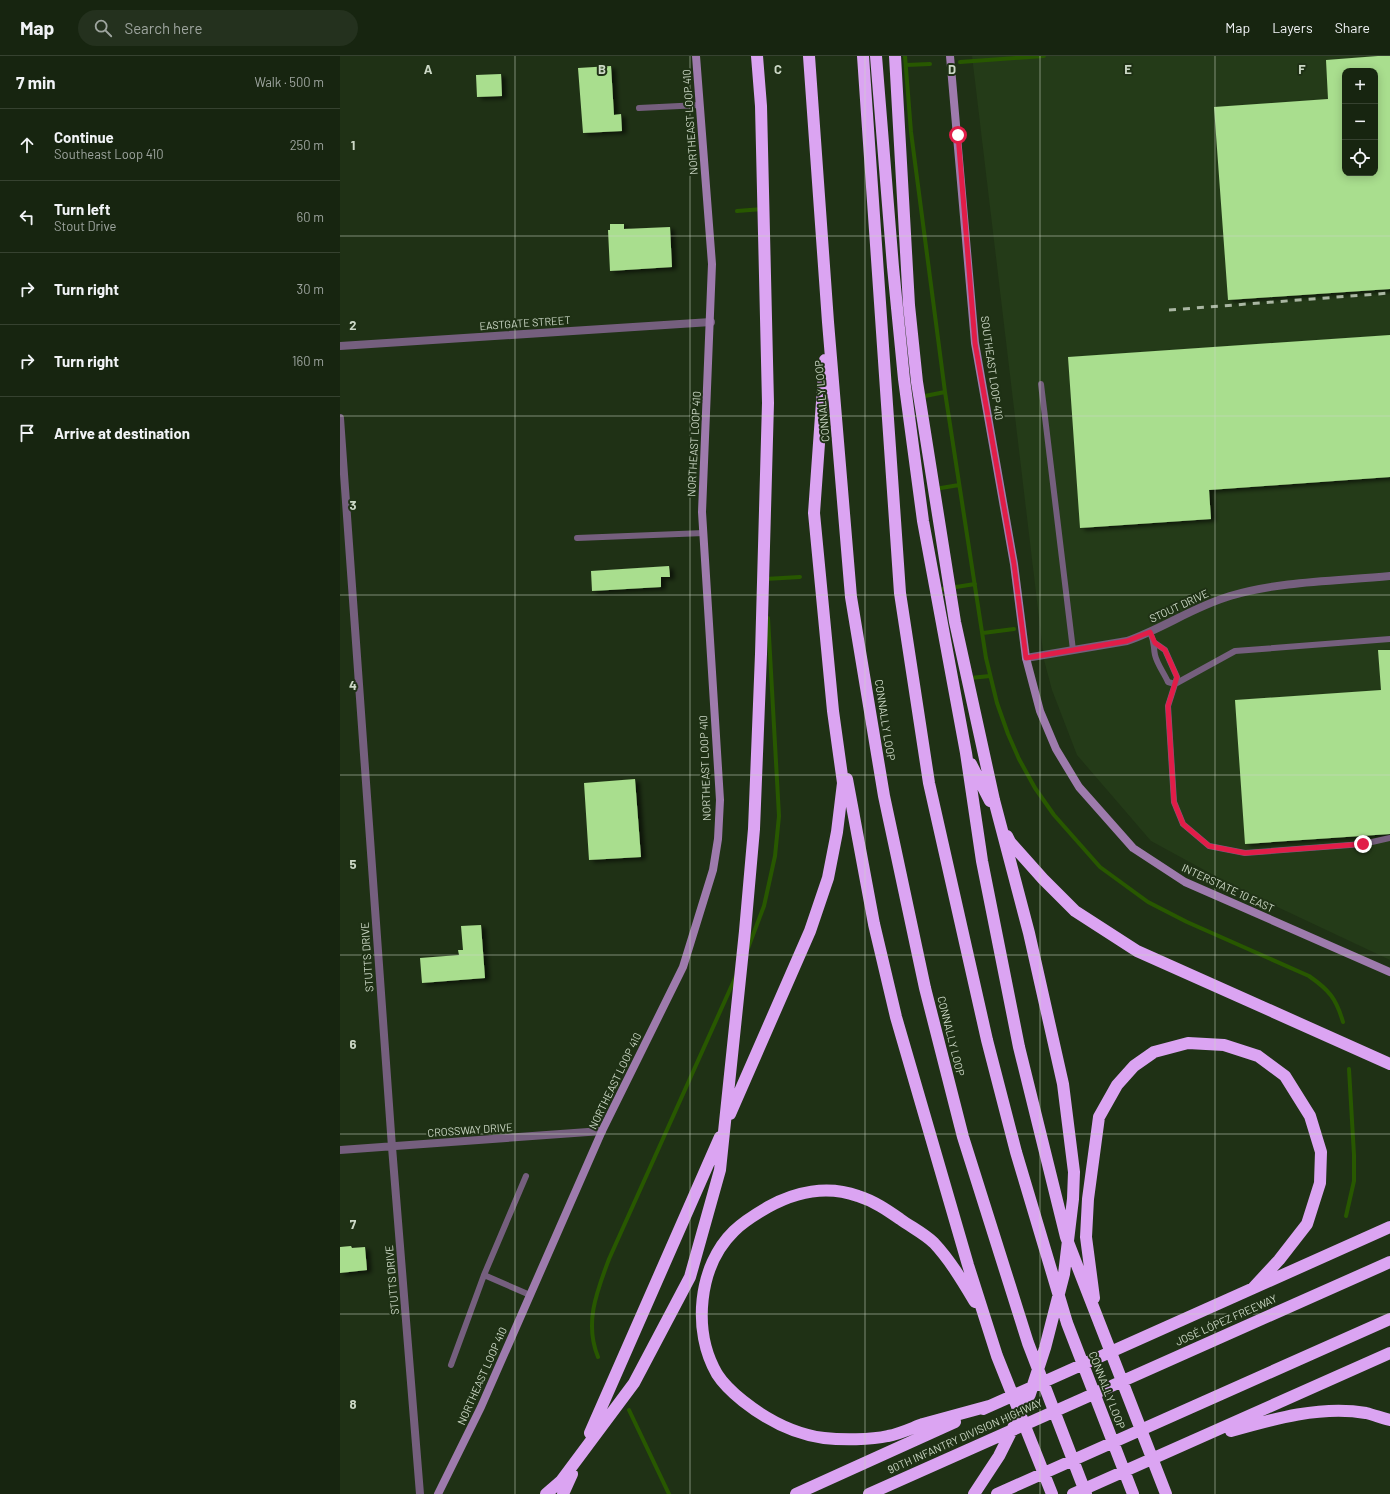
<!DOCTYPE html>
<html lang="en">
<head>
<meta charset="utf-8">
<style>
	:root { --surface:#172510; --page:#24311e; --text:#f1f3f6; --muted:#9ea59f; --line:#364230 }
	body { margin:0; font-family:Barlow,sans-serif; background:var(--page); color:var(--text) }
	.controls { position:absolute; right:12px; top:12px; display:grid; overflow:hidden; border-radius:8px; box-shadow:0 2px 10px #0003 }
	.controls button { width:36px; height:36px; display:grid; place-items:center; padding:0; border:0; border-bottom:1px solid var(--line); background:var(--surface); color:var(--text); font:20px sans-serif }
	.stop { position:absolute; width:12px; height:12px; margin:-9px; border:3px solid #e11d48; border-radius:50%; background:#fff }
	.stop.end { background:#e11d48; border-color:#fff; box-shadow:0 1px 4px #0008 }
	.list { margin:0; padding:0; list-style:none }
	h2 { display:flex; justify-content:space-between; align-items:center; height:52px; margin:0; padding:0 16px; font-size:17px }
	h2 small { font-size:13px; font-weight:400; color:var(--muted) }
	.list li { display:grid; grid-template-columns:26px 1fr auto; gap:12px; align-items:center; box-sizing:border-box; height:72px; padding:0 16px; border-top:1px solid var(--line) }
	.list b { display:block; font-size:15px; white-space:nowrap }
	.list p { margin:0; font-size:13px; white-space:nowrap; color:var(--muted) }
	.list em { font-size:13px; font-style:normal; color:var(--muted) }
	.icon { flex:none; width:22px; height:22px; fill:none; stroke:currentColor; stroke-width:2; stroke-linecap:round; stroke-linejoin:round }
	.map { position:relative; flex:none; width:1050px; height:1438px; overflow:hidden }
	header { display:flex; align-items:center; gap:24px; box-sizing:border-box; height:56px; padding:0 20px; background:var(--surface); border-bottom:1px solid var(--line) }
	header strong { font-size:19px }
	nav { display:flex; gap:22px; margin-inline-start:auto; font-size:14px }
	.search { width:280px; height:36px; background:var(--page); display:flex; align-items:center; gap:10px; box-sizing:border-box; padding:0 14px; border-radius:22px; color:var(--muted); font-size:15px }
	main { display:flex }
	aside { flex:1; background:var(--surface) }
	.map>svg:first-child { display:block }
</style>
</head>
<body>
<header>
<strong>Map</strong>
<div class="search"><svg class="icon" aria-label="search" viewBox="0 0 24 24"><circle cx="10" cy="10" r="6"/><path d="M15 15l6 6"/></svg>Search here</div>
<nav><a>Map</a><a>Layers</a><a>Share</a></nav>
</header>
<main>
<aside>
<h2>7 min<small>Walk · 500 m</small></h2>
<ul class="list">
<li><svg class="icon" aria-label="ahead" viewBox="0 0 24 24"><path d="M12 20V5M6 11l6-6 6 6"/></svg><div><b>Continue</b><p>Southeast Loop 410</p></div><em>250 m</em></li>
<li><svg class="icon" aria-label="left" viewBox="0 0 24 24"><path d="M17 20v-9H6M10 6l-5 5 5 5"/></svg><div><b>Turn left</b><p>Stout Drive</p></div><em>60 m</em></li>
<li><svg class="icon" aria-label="right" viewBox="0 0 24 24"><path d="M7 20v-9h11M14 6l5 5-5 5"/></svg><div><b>Turn right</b></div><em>30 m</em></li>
<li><svg class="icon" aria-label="right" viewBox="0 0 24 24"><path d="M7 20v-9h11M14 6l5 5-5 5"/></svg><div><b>Turn right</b></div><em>160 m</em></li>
<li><svg class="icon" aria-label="arrive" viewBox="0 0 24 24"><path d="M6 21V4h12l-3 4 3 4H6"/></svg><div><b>Arrive at destination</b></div></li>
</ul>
</aside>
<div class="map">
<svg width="1050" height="1438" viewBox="0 0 1050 1438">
	<defs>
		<filter id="shadow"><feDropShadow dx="4.5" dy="2.5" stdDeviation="2" flood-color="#0009"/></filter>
	</defs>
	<rect width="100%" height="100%" fill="#1f3115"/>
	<path fill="#243b18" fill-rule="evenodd" d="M632,0H1050V904L901,834L811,785L737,699L712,634L704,604ZM1005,15H1035V117H1005Z"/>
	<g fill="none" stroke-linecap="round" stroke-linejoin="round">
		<path stroke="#285800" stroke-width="4" d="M565,0L571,76L605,336L646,602L657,647L668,678L679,703L695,732L714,759L760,811L808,846L847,866L969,920C989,934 996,942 1003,966
			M620,6L704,0
			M566,9L590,8
			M397,155L423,153
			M580,341L605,336
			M595,433L619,429
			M425,523L460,521
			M597,534L635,528
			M643,577L674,573
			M630,622L650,620
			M408,892L424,850L435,800L439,760L428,562
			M1006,1160L1014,1125V1099L1009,1013
			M258,1301C244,1267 257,1235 269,1203L396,920
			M289,1354L329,1438"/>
	</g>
	<path fill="#a9de8e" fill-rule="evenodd" filter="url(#shadow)" d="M1038,0H1050V233L888,244L874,51L988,43L986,4ZM1005,15H1035V117H1005Z
		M271,10L274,59L281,58L282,75L243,77L238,12Z
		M161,18L162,40L137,41L136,19Z
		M270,168H284V173L330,171L332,211L270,215L268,174H270Z
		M1050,279V421L869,434L871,463L740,472L728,301Z
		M329,510L330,521H321V531L252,535L251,515Z
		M1038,594H1050V778L905,788L895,644L1041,634Z
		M295,723L301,801L249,804L244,727Z
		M141,869L145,922L82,927L80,902L119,899L118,894H123L121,870Z
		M11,1190L12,1192L25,1191L27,1214L0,1217V1191Z"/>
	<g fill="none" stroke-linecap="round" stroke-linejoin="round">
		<path stroke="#755f7e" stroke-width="6" d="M299,52L360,49
			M701,328L733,594
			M237,482L364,477
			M810,576C815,587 813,589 815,599C817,608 824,617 828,626L835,628L837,621L825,594L815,587
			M1050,583L895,595L835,628L828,650L834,746L843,768L869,790L905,797L1023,788L1050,782
			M186,1120L144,1219L190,1239
			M111,1309L144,1219"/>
		<path stroke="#755f7e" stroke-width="8" d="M0,290L371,266
			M0,362L52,1091L80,1438
			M686,602L787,585C822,573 853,551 890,540C940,525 998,525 1050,520
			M0,1094L262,1075"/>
		<path stroke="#9e7bad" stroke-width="8" d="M610,0L635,287L674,508L686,602L700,655L716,693L739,731L793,792L845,826L1050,916
			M98,1438L141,1351L262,1075L343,911L373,814L378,783L380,744L362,456L372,208L356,0"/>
		<path stroke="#dba4f2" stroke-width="12" d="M469,0L488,266L511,541L544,740L585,932L623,1081L688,1287L746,1438
			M523,0L560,537L589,727L647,984L676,1096L727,1267L793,1438
			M536,0L553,211L564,323L583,465L626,697L642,805L679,991L726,1181L826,1438
			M555,0L569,249L577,326L615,566L654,744L689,877L723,1028L734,1116L733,1143L724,1218L705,1292L690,1338L659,1400L634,1438
			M631,708L650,745
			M507,723L534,868L556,961L628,1209L657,1300L712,1438
			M667,780L670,786L703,823L735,855L797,895L1050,1008
			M390,1058L470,875L488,822L497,776L503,727L493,655L474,457L485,304
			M754,1242L746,1181L748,1143L759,1061L777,1029L794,1010L814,996L848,987L884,989L918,1000L945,1020L970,1060L981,1096L980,1127L967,1168L939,1204L913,1232
			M635,1246C623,1226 610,1204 594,1187C585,1178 571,1171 560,1163C547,1154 534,1145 518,1140C487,1129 455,1136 428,1151C416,1158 404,1165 394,1175C358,1210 352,1275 377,1318C384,1329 393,1337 403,1345C427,1364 453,1378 484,1382C501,1384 531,1384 548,1380C560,1378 572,1372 583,1368C605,1362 627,1356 649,1350
			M643,1353L1050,1171
			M891,1375C933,1363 982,1349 1026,1357C1034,1359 1042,1362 1050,1364
			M250,1377L380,1081
			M206,1438L221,1425L294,1327L350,1221L380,1114L405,875L414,773L421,598L428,347L421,50L417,0
			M223,1438L232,1418
			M456,1438L615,1366
			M529,1438L1050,1206
			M657,1438L1050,1263
			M733,1438L1050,1297"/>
		<path stroke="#a9b6a2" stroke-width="3" stroke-dasharray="7 7" stroke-linecap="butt" d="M829,254L1050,237"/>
	</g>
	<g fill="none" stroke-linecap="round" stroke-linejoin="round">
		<path stroke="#e11d48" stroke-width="5" d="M618,79L635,287L674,508L686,602L787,585L810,576L815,587L825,594L837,621L828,650L834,746L843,768L869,790L905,797L1023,788"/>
	</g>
	<path fill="none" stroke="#ccd8c6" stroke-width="1" stroke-opacity="0.55" d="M175,0V1438M350,0V1438M525,0V1438M700,0V1438M875,0V1438M0,180H1050M0,360H1050M0,539H1050M0,719H1050M0,899H1050M0,1078H1050M0,1258H1050"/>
	<g text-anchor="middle" stroke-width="4" stroke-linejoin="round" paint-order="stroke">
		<g font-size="11" fill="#ccd8c6" stroke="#1f3115">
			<text transform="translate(350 66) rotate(-94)" y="4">NORTHEAST LOOP 410</text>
			<text transform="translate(185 267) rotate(-4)" y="4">EASTGATE STREET</text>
			<text transform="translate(652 312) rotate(82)" y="4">SOUTHEAST LOOP 410</text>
			<text transform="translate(482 345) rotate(-95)" y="4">CONNALLY LOOP</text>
			<text transform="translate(354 388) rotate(-87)" y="4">NORTHEAST LOOP 410</text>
			<text transform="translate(839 550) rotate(-25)" y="4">STOUT DRIVE</text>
			<text transform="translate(545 664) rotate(81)" y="4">CONNALLY LOOP</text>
			<text transform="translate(365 712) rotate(-92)" y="4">NORTHEAST LOOP 410</text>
			<text transform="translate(888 832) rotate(25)" y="4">INTERSTATE 10 EAST</text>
			<text transform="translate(27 901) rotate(-94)" y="4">STUTTS DRIVE</text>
			<text transform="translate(611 980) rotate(76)" y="4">CONNALLY LOOP</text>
			<text transform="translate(275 1025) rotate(-64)" y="4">NORTHEAST LOOP 410</text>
			<text transform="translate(130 1074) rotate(-4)" y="4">CROSSWAY DRIVE</text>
			<text transform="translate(52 1224) rotate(-95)" y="4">STUTTS DRIVE</text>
			<text transform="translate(886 1264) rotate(-24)" y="4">JOSÉ LÓPEZ FREEWAY</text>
			<text transform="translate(142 1320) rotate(-66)" y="4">NORTHEAST LOOP 410</text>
			<text transform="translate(767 1334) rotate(69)" y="4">CONNALLY LOOP</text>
			<text transform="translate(625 1380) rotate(-24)" y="4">90TH INFANTRY DIVISION HIGHWAY</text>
		</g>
	</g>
	<g font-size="13" text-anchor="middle" font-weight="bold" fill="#ccd8c6" stroke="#1f3115" stroke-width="4" stroke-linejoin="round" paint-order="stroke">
		<text x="88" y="18">A</text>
		<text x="262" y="18">B</text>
		<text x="438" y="18">C</text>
		<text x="612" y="18">D</text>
		<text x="788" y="18">E</text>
		<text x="962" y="18">F</text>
		<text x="13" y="94">1</text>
		<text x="13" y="274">2</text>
		<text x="13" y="454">3</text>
		<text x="13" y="634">4</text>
		<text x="13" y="813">5</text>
		<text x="13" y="993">6</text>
		<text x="13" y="1173">7</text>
		<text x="13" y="1353">8</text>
	</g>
</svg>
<div class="controls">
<button>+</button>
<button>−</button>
<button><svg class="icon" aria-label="locate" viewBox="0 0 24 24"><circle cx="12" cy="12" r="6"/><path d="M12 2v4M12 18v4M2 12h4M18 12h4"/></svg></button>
</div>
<div class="stop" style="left:618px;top:79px"></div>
<div class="stop end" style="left:1023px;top:788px"></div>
</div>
</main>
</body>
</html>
